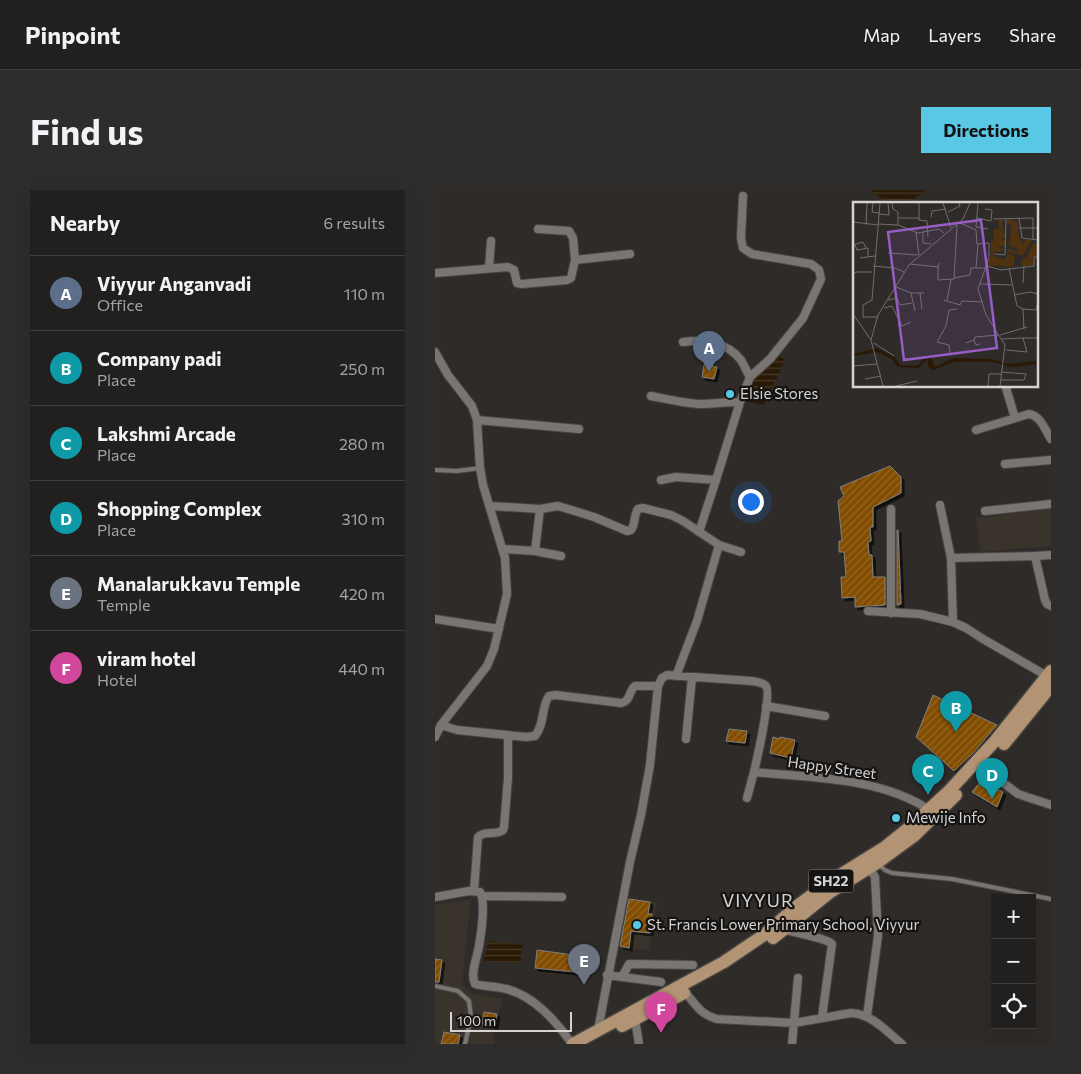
<!DOCTYPE html>
<html lang="en">
<head>
<meta charset="utf-8">
<style>
	:root { --surface:#22201f; --page:#2e2d2c; --text:#f1f3f6; --muted:#a2a3a4; --line:#3f3e3d; --accent:#59c8e5 }
	body { margin:0; font-family:Commissioner,sans-serif; background:var(--page); color:var(--text) }
	.controls { position:absolute; right:15px; bottom:15px; display:grid; overflow:hidden; border-radius:0px; box-shadow:0 5px 20px #0002 }
	.controls button { width:45px; height:45px; display:grid; place-items:center; padding:0; border:0; border-bottom:1px solid var(--line); background:var(--surface); color:var(--text); font:25px sans-serif }
	.scale { position:absolute; left:15px; bottom:12px; width:122px; box-sizing:border-box; padding-left:5px; border:2px solid #d6d4d2; border-top:0; font-size:14px; line-height:18px; white-space:nowrap; color:#d6d4d2; -webkit-text-stroke:4px #151413; paint-order:stroke }
	.you { position:absolute; left:315px; top:311px; width:18px; height:18px; margin:-12px; border:4px solid #fff; border-radius:50%; background:#1a73e8; box-shadow:0 0 0 8px #1a73e833 }
	.badge { display:grid; place-items:center; width:32px; height:32px; border-radius:50%; background:var(--accent); color:#fff; font-size:16px; font-weight:700 }
	.pin { position:absolute; translate:-50% -41px; filter:drop-shadow(0 1px 2px #0008) }
	.pin::after { content:''; position:absolute; top:26px; width:18px; height:15px; background:inherit; clip-path:polygon(0 0,100% 0,50% 100%) }
	.list { margin:0; padding:0; list-style:none }
	h2 { display:flex; justify-content:space-between; align-items:center; height:65px; margin:0; padding:0 20px; font-size:21px }
	h2 small { font-size:16px; font-weight:400; color:var(--muted) }
	.list li { display:grid; grid-template-columns:32px 1fr auto; gap:15px; align-items:center; box-sizing:border-box; height:75px; padding:0 20px; border-top:1px solid var(--line) }
	.list b { display:block; font-size:19px; white-space:nowrap }
	.list p { margin:0; font-size:16px; white-space:nowrap; color:var(--muted) }
	.list em { font-size:16px; font-style:normal; color:var(--muted) }
	.icon { flex:none; width:28px; height:28px; fill:none; stroke:currentColor; stroke-width:2; stroke-linecap:round; stroke-linejoin:round }
	.map { position:relative; flex:none; width:616px; height:854px; overflow:hidden; border-radius:0px }
	header { display:flex; align-items:center; gap:30px; box-sizing:border-box; height:70px; padding:0 25px; background:var(--surface); border-bottom:1px solid var(--line) }
	header strong { font-size:24px }
	nav { display:flex; gap:28px; margin-inline-start:auto; font-size:18px }
	.intro { display:flex; align-items:center; justify-content:space-between; box-sizing:border-box; height:120px; padding:0 30px }
	h1 { margin:0; font-size:35px }
	.button { padding:12px 22px; border-radius:0px; background:var(--accent); color:#111; font-size:18px; font-weight:700 }
	main { display:flex; gap:30px; padding:0 30px }
	aside { flex:1; background:var(--surface); border-radius:0px; box-shadow:0 5px 20px #0002 }
	.map>svg:first-child { display:block }
</style>
</head>
<body>
<header>
<strong>Pinpoint</strong>
<nav><a>Map</a><a>Layers</a><a>Share</a></nav>
</header>
<div class="intro"><h1>Find us</h1><a class="button">Directions</a></div>
<main>
<aside>
<h2>Nearby<small>6 results</small></h2>
<ul class="list">
<li><span class="badge" style="background:#5c6f8a">A</span><div><b>Viyyur Anganvadi</b><p>Office</p></div><em>110 m</em></li>
<li><span class="badge" style="background:#0f9aa8">B</span><div><b>Company padi</b><p>Place</p></div><em>250 m</em></li>
<li><span class="badge" style="background:#0f9aa8">C</span><div><b>Lakshmi Arcade</b><p>Place</p></div><em>280 m</em></li>
<li><span class="badge" style="background:#0f9aa8">D</span><div><b>Shopping Complex</b><p>Place</p></div><em>310 m</em></li>
<li><span class="badge" style="background:#6b7280">E</span><div><b>Manalarukkavu Temple</b><p>Temple</p></div><em>420 m</em></li>
<li><span class="badge" style="background:#d1479c">F</span><div><b>viram hotel</b><p>Hotel</p></div><em>440 m</em></li>
</ul>
</aside>
<div class="map">
<svg width="616" height="854" viewBox="0 0 616 854">
	<defs>
		<pattern id="water-rules" width="6" height="5" patternUnits="userSpaceOnUse" patternTransform="scale(1.25)"><rect width="6" height="5" fill="#2a1905"/><path d="M0 2.5h6" fill="none" stroke="#483a29"/></pattern>
		<pattern id="building-hatch" width="6" height="6" patternUnits="userSpaceOnUse" patternTransform="scale(1.25)"><rect width="6" height="6" fill="#824e00"/><path d="M-1 1l2-2M0 6l6-6M5 7l2-2" fill="none" stroke="#936724"/></pattern>
		<filter id="shadow"><feDropShadow dx="3" dy="3" stdDeviation="0" flood-color="#0009"/></filter>
	</defs>
	<rect width="100%" height="100%" fill="#2e2b29"/>
	<path fill="#3a332c" d="M616,319V356L546,362L541,328Z
		M190,708L222,712L214,760L182,758Z
		M36,709L27,793L36,803L67,809L59,844L60,854H0V715Z"/>
	<path fill="url(#water-rules)" d="M436,0H490C474,16 451,17 436,0Z
		M342,164L350,170L329,215L308,211L317,190Z
		M54,751L88,755L85,773L48,771Z"/>
	<path fill="url(#building-hatch)" stroke="#827f7b" filter="url(#shadow)" d="M269,175L282,177L279,189L267,187Z
		M455,276L466,287V303L438,317V337H435L436,351L433,352L434,365H437L438,387H450V415L420,417V407L407,408L406,387H411L409,362H404V351H407L403,311L409,306L405,297Z
		M462,340H463L466,414L462,415Z
		M498,505L562,535L538,563L519,581L481,547Z
		M294,539L312,541L310,553L291,551Z
		M338,547L345,549V547L360,550L356,568L335,563Z
		M546,591L568,602L562,617L537,602Z
		M194,709L215,712L213,724H217L215,743L196,741L194,758L185,756Z
		M102,760L153,767L151,783L100,778Z
		M0,769L7,770L4,792H0Z
		M49,822L62,824L60,836L47,834Z
		M9,842L25,845L23,854H6Z"/>
	<g fill="none" stroke-linecap="round" stroke-linejoin="round">
		<g stroke="#484643" stroke-width="6">
			<path id="service" d="M0,280L22,281L45,278
				M444,675L450,680L457,683L517,689L616,709
				M0,796L23,801L34,811L36,827L30,854"/>
		</g>
		<g stroke="#484643" stroke-width="10">
			<path id="minor" d="M103,39L134,41L138,48L140,70L195,64
				M54,78L56,51
				M0,83L73,77L79,80L82,93L87,94L132,90L136,88L140,70
				M248,152C269,149 292,152 306,170C309,175 312,182 315,187
				M0,162L13,185L37,216L42,230L45,278L48,295L70,368L72,404L59,459L52,476L6,535L0,547
				M571,198L580,228
				M216,206C232,209 248,213 264,214C277,214 291,212 305,212
				M42,230L144,239
				M541,240L594,224C606,226 610,240 616,249
				M570,274L616,270
				M226,290L241,287L281,290L305,212L315,187L335,169L368,128L386,89L384,80L376,74L317,64L308,58L306,48L308,6
				M505,315L516,368L518,432
				M55,316L105,319L123,316L159,327L192,341L196,340C201,334 198,326 203,319L208,318L236,325L248,331L284,355L306,362
				M456,319V423
				M550,321L616,314
				M264,342L281,290
				M68,359L100,361L126,366
				M100,361L105,319
				M600,366L616,365
				M516,368L600,366L610,410L612,414L616,416
				M433,421L485,424L518,432L531,438L548,449L612,486
				M0,429L64,439
				M241,486L262,431L284,355
				M331,516L390,526
				M6,535L22,540L91,547L100,546C110,534 106,517 114,506L121,505L186,513C196,511 193,502 200,496H223
				M251,549L257,487
				M548,577L583,604L616,615
				M312,608L319,582C377,588 446,587 496,621
				M39,701L43,647C50,640 61,646 68,640L69,637L73,588V545
				M47,706L127,707
				M0,707L34,701L45,702C51,712 46,745 44,756C42,768 35,784 40,794C50,797 61,796 71,799C98,805 122,832 137,854
				M348,739C359,743 392,748 397,754L387,827
				M172,785L226,792
				M187,787L194,774L258,775
				M250,802C261,815 265,824 282,829L359,833L416,823C437,824 451,841 467,854
				M432,826L443,746L440,687L434,678
				M200,829L204,854
				M163,840L195,672L206,625L215,575L223,496L227,488L232,485L316,491C321,492 328,492 331,496C337,503 322,569 319,582
				M357,854L363,788"/>
		</g>
		<g stroke="#484643" stroke-width="15">
			<path id="primary" d="M569,554L616,496
				M338,748L394,703L442,673L479,646L521,605
				M187,836L249,803
				M138,854L289,772L329,745L362,716L400,688L450,657L475,637L514,601L560,551L616,481"/>
		</g>
		<use href="#service" stroke="#787572" stroke-width="4"/>
		<use href="#minor" stroke="#787572" stroke-width="8"/>
		<use href="#primary" stroke="#b29373" stroke-width="12"/>
	</g>
	<g fill="#59c8e5" stroke="#151413" stroke-width="2">
		<circle cx="295" cy="204" r="5"/>
		<circle cx="461" cy="628" r="5"/>
		<circle cx="202" cy="735" r="5"/>
	</g>
	<g text-anchor="middle" stroke-width="4.5" stroke-linejoin="round" paint-order="stroke">
		<rect fill="#151413" stroke="#9c9a99" stroke-width="1" x="373.5" y="679.5" width="45" height="23" rx="4"/>
		<g font-size="14" font-weight="bold" fill="#d6d4d2">
			<text x="396" y="696">SH22</text>
		</g>
		<g font-size="15" fill="#d6d4d2" stroke="#151413" text-anchor="start">
			<text x="305" y="209">Elsie Stores</text>
			<text x="471" y="633">Mewije Info</text>
			<text x="212" y="740">St. Francis Lower Primary School, Viyyur</text>
		</g>
		<g font-size="15" fill="#d6d4d2" stroke="#151413">
			<text transform="translate(397 578) rotate(8)" y="5">Happy Street</text>
		</g>
		<g font-size="18" letter-spacing="1" fill="#d6d4d2" stroke="#151413">
			<text x="323" y="717">VIYYUR</text>
		</g>
	</g>
	<g transform="translate(418 12)">
		<rect width="185" height="185" fill="#2e2b29"/>
		<path d="M154,17L165,20V31L170,42L174,37L179,38L170,53L155,50V47L164,49L165,46L157,45L158,22H154ZM146,18H152L149,21L152,35L148,38H152V44H145L152,49H142L141,55L153,58L154,51L162,54L160,65L134,63L138,54V39H141V27H146ZM180,41L185,42V54H180L181,63L169,64L168,58L174,55Z" fill="#4f3310"/>
		<path d="M24,146L41,154L47,163L65,164L74,153L78,155L82,165L100,156L139,157L155,162L183,159L185,162L158,165L140,160H101L80,168L75,165V156L66,166L44,165L39,157L24,150L0,154V152Z" fill="#2a1905"/>
		<path fill="none" stroke="#716f6d" stroke-width="1" d="M20,1L19,10L26,11M39,1L40,7L45,10V23M66,1V18L74,19L75,35M90,1L98,26M125,1L123,25L135,27M95,10L107,4L106,1M26,12L36,13L35,1M78,15L79,9L93,7M46,16H66M124,16L138,19L139,8L132,7M166,16L169,36L185,38M140,17L180,16V37M0,20L25,23M107,21L123,28L124,42L136,41V56L125,87L133,113L152,143L147,184M25,22L45,23L65,31L86,27L91,31M13,23L14,1M166,26H185M70,29V41L78,42M63,30L66,53M0,43L10,40L13,46M2,43L4,48L15,46V55M35,51L65,53M142,52L152,53L153,17M7,56L22,54M57,62L85,65L86,61M20,64L42,66L51,70M134,64L148,68L181,64V55H185M85,65V78L101,77L104,23M123,66L125,42M156,66L164,104L170,107M0,73L3,70H19M101,76L117,73L118,66H133M170,81L171,64M126,82L159,83M43,85L58,91H71M58,91L62,109M67,91L69,107M161,93L177,90L185,92M35,98L44,96L47,103L59,101M91,98L107,103L109,99L130,100M94,98L98,78M31,106L39,104L49,124L58,120M0,112L18,138M25,115H10V103L19,98L27,1M171,127L170,107L183,108L185,100M147,133L174,125M149,137L170,136M121,138L122,135L146,133M21,141L41,154M113,141L121,138L123,143L127,142M153,148L174,150L170,136H185M97,151L96,143L84,140L93,124L96,108L104,107M0,164L24,162M148,170L173,172L171,178H148M12,177L28,174M30,184L18,138L25,113L56,63L110,17L117,1M43,184L64,179M135,184L136,172H148"/>
		<path fill="#965ec5" fill-opacity="0.15" stroke="#965ec5" stroke-width="2.5" d="M128,18L144,146L51,158L35,30Z"/>
		<rect width="185" height="185" fill="none" stroke="#d6d4d2" stroke-width="2.5"/>
	</g>
</svg>
<div class="controls">
<button>+</button>
<button>−</button>
<button><svg class="icon" aria-label="locate" viewBox="0 0 24 24"><circle cx="12" cy="12" r="6"/><path d="M12 2v4M12 18v4M2 12h4M18 12h4"/></svg></button>
</div>
<div class="scale">100 m</div>
<div class="you"></div>
<div class="pin badge" style="left:274px;top:182px;background:#5c6f8a">A</div>
<div class="pin badge" style="left:521px;top:542px;background:#0f9aa8">B</div>
<div class="pin badge" style="left:493px;top:605px;background:#0f9aa8">C</div>
<div class="pin badge" style="left:557px;top:609px;background:#0f9aa8">D</div>
<div class="pin badge" style="left:149px;top:795px;background:#6b7280">E</div>
<div class="pin badge" style="left:226px;top:843px;background:#d1479c">F</div>
</div>
</main>
</body>
</html>
